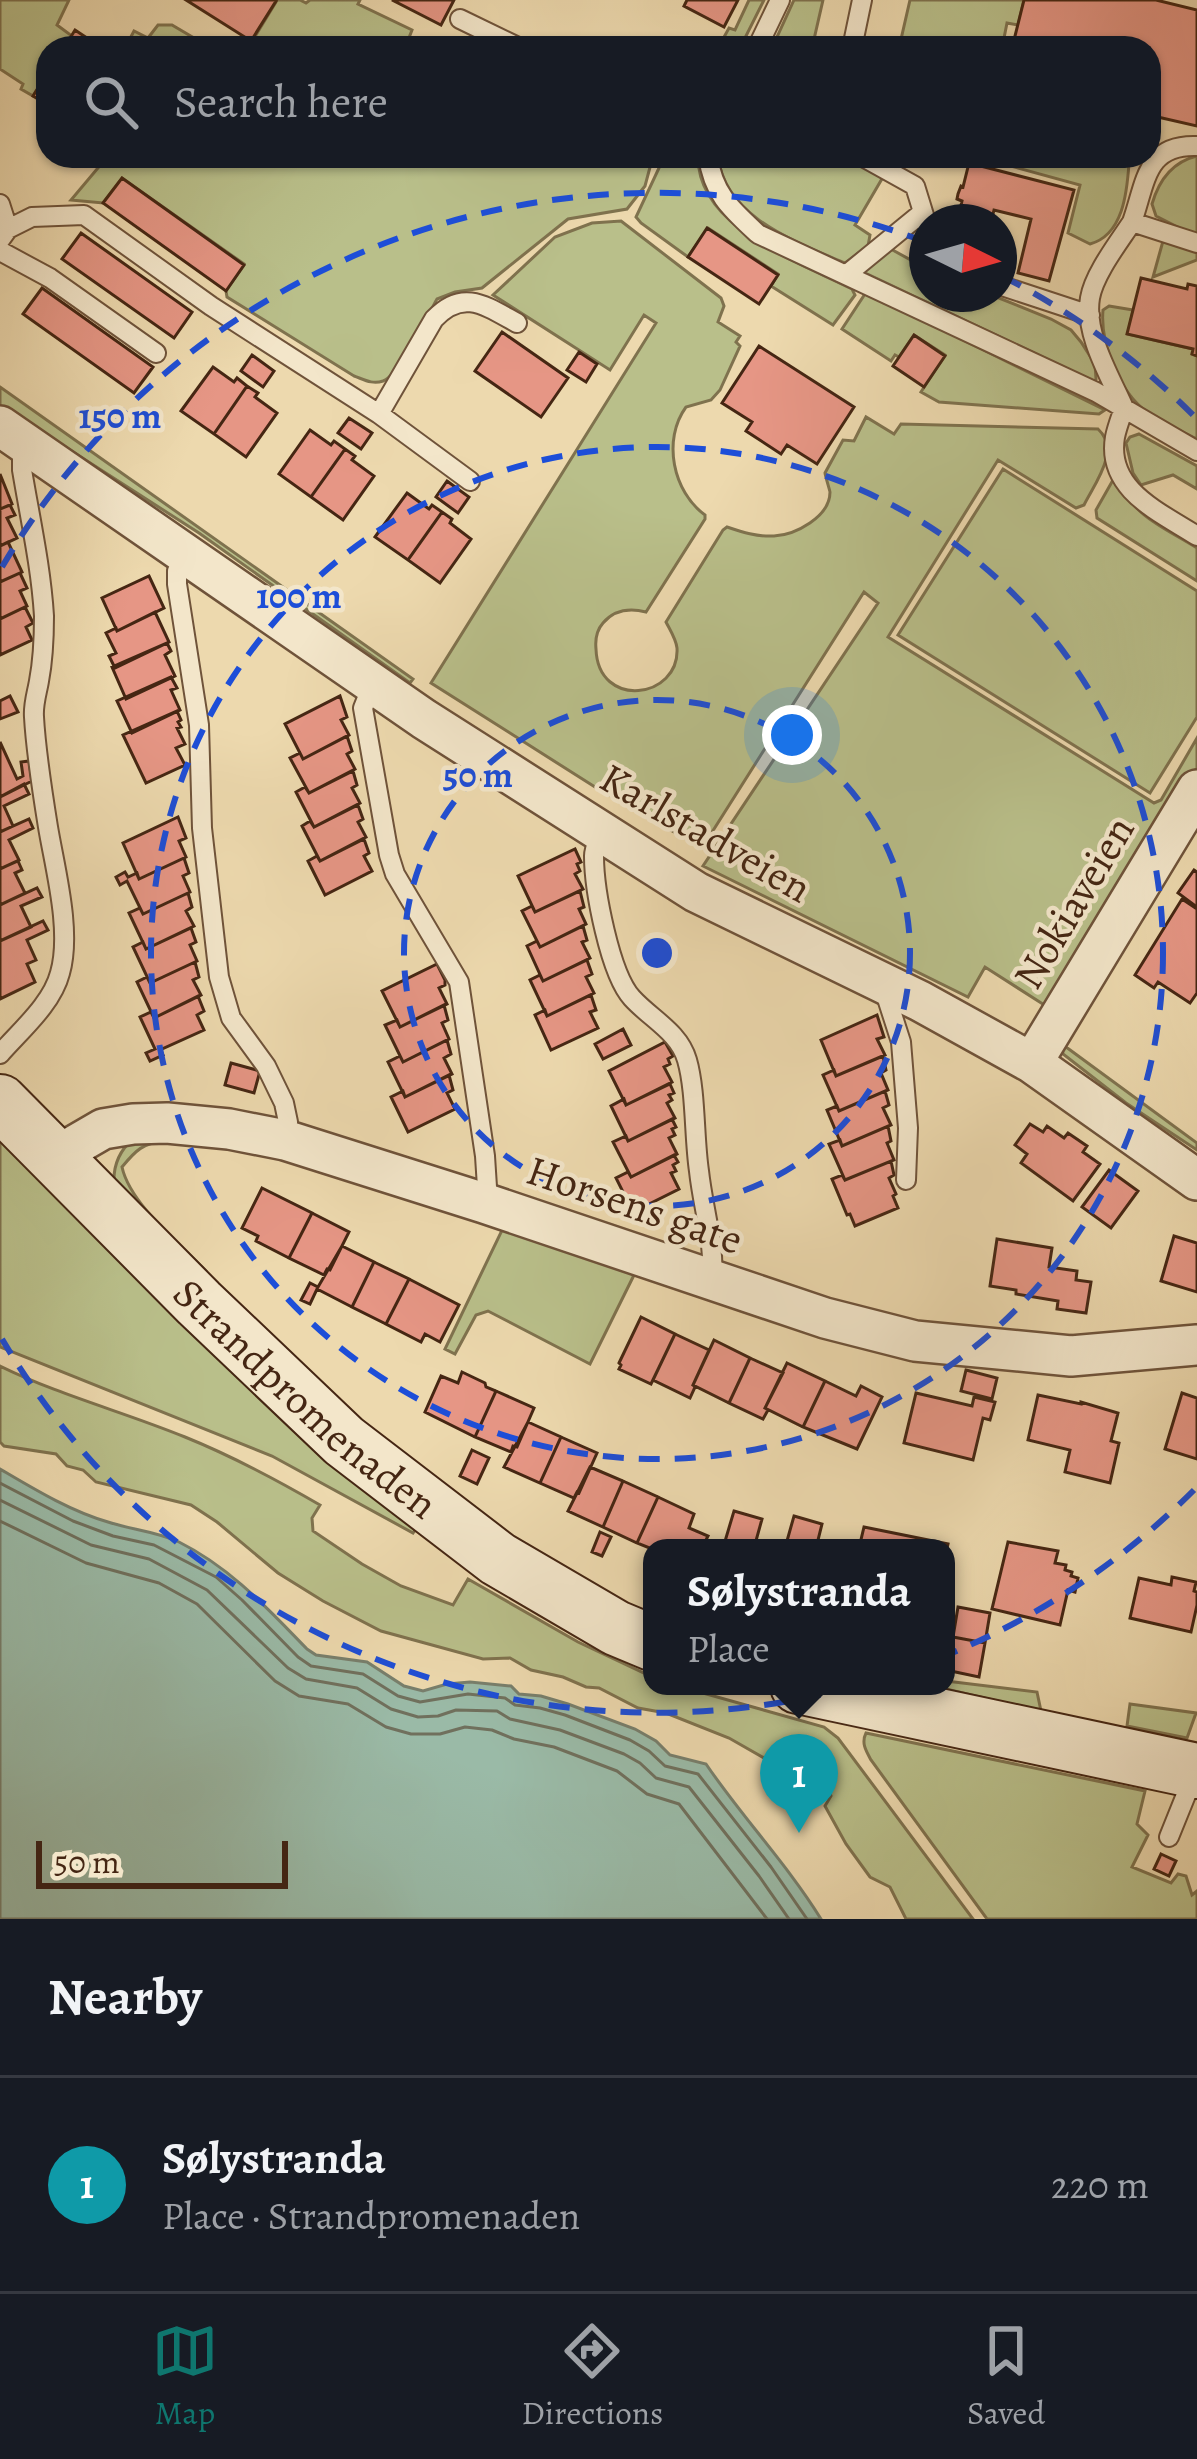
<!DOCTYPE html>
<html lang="en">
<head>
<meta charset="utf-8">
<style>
	:root { --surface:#171b24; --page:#20242c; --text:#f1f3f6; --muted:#9ea1a6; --line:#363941; --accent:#0f766e }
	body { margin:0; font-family:Alegreya,serif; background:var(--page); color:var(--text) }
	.compass { position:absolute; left:909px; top:204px; width:108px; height:108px; border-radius:50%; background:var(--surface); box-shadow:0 3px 9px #0004; rotate:95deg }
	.scale { position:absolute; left:36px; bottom:30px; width:252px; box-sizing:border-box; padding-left:12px; border:6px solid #452613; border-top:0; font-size:33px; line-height:42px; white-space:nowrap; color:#452613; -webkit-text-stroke:9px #f3e6ca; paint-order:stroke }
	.you { position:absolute; left:792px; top:735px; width:42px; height:42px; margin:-30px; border:9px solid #fff; border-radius:50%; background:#1a73e8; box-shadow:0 0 0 18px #1a73e833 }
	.badge { display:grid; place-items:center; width:78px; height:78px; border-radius:50%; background:var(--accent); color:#fff; font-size:39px; font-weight:700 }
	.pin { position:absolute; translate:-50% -99px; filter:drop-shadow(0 3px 6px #0008) }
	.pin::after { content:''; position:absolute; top:63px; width:42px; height:36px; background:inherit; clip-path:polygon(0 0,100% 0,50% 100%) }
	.popup { position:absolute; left:643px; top:1539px; width:312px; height:156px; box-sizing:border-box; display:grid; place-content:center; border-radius:24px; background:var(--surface); filter:drop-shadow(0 3px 9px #0005); font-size:39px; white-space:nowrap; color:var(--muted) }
	.popup b { font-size:45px; color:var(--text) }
	.popup::after { content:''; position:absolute; left:50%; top:100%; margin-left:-24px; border:24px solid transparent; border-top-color:var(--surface) }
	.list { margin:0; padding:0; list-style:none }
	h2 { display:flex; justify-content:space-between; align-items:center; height:156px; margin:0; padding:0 48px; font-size:51px }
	h2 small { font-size:39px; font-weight:400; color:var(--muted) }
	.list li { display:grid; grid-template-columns:78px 1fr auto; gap:36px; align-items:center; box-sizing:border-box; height:216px; padding:0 48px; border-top:3px solid var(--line) }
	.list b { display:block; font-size:45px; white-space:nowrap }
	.list p { margin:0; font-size:39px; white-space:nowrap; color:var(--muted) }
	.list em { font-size:39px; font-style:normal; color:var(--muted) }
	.icon { flex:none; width:66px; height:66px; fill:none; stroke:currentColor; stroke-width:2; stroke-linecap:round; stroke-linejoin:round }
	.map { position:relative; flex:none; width:1197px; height:1919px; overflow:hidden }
	.search { position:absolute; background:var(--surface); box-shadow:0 3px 9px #0004; left:36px; right:36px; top:36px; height:132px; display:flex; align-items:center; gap:30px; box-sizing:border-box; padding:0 42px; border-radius:36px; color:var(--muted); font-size:45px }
	.sheet { height:372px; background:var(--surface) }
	nav { display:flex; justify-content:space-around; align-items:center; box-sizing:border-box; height:168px; border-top:3px solid var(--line); background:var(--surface); font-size:33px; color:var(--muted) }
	nav a { display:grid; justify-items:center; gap:6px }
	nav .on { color:var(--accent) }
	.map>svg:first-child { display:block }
</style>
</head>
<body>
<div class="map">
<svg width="1197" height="1919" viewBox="0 0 1197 1919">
	<rect width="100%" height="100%" fill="#edd9ae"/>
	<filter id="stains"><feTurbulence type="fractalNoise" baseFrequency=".00167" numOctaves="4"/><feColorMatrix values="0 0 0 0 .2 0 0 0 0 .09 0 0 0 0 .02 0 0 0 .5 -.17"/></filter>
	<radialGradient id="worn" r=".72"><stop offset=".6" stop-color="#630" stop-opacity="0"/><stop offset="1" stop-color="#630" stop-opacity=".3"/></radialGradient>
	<path fill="#b9bf8a" stroke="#7f724e" stroke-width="3" d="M0,0H69L57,25L72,36L64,48H48V72L33,96L21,89L23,84L0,69Z
		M274,0H300L306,3L310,0H360L358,4L412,30L405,48H248L276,2Z
		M749,0H764L740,48H718L729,28L735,30Z
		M794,0H823L812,48H772Z
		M910,0H1024L1018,25L1007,23L1002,48H899Z
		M158,25H172L211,48H125L134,31L148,38Z
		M108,156H653L645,186L627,209L568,219L482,288L455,292L437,299C426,318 402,373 383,381C372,385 363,379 354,376L227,297L226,291L244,264L122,178L103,203L71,200Z
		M661,156H698C697,228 799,262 852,289L855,295L833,325L771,286L778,274L708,228L688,257L641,223L636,217L659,168Z
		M718,156H843L883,177L855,225L870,235L868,246L845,263C796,242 724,217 718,156Z
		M974,156H1123L1129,163C1127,193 1123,235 1090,244L1068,233L1080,185Z
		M1197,156V237L1156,216L1152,204C1159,180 1172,162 1197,156Z
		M621,221L721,298L724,306L718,322L740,336L736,342L740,346L720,390L711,400L686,407C662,440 673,492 705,515V519L646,612C630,608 614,610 603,623C596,631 595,639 596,649C598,710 680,699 677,648C676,639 670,630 666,622L723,530L727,527C742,532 757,537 774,536C795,535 830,517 830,492C830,491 825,475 825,473L843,440L854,441L866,417L894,434L901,424L1098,429C1121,450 1095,483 1084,505L1076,508L998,460L888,637L1154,803L1161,800L1197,738V768L1049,1008L985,967L968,997L703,866L878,603L864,592L702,848L595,787L431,683L656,323L644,315L610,370L493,295L555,237L592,223Z
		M1163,241L1197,250V260L1153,277Z
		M889,248L927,269V294H989L1051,319L1071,330L1081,342L1095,364L1096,379L1093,381L861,271Z
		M865,294L941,329L1105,410L1099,414L939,402L921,392L945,355L914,335L899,357L895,355L891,361L842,329Z
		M1109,306L1133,310L1128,334L1193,349L1192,354L1197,356V439C1181,431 1162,423 1147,412C1119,392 1100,343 1103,310Z
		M0,387L413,679L410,683L199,533L0,405Z
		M1139,434L1197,466V489L1173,475L1141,485L1133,473L1126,443L1130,437Z
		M1003,469L1197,591V717L1150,793L898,635Z
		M1113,480H1116C1138,519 1160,525 1197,548V581L1097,518L1096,510Z
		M1067,1027L1066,1047L1197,1143V1150L1126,1103L1063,1054L1060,1037Z
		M0,1135L418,1526L413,1533L272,1456L0,1347Z
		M133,1139L165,1141C143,1143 136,1150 122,1167C130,1204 180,1244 207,1272L188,1260L114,1184C113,1166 119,1151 133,1139Z
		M504,1226L636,1271L590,1364L488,1311L476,1315L455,1354L445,1349Z
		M0,1366C59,1395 124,1412 185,1437C232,1456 277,1480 320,1505L312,1518L313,1531L362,1564L401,1586L453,1605L468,1579L578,1642L652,1677V1686H678L824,1727L838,1738L973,1919H906L890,1887L870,1877L846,1844L825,1806L831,1796L828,1789L787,1771L729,1738L666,1713L638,1708L599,1688L586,1687L563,1677L531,1670L510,1658L483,1659L381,1631L323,1601L278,1573L217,1522L191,1505L96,1482L83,1470L67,1466L56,1454L4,1446L0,1442Z
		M946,1681L1037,1692L1041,1711L933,1686H946Z
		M1130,1704L1196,1713L1187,1738L1127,1726Z
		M866,1733L1145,1791L1137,1824L1148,1835L1132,1867L1171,1883L1178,1874L1186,1876L1192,1895L1197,1891V1919H987L871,1760C866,1751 861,1743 866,1733Z"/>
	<path fill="#9abaa7" stroke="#787f6c" stroke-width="3" d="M0,1469C34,1489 70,1511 108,1522C132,1530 156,1531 179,1542C231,1568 267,1608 307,1649L316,1655L367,1662L404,1686L423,1691L447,1684L470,1682L511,1686L519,1694L541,1696L568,1704L635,1729L656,1741L670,1755L706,1764C742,1817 787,1864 821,1919H0Z"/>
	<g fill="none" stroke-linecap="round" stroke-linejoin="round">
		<path stroke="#70705d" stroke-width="3" d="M0,1483L73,1521L113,1536L154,1545L216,1577L242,1600L298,1657L311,1666L363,1674L398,1696L420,1702L468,1694L505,1698L515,1705L540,1708L565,1715L630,1740L649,1751L665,1766L698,1774L771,1867L807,1919
			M0,1500L91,1545L149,1559L207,1590L288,1668L306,1679L357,1688L391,1709L418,1717L438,1716L456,1710L497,1711L510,1719L560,1730L624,1754L640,1763L656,1778L689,1787L759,1876L789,1919
			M0,1521L86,1563L159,1583L197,1604L275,1681L299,1696L348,1704L386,1727L411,1734H440L465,1727L492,1730L514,1739L554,1747L617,1771L647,1794L679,1804L767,1919"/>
	</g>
	<path fill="#e69685" stroke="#452613" stroke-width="3" d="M186,0H274L276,1L251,41Z
		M392,0H454L441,25Z
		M687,0H738L724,27L684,6Z
		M1024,0H1156L1197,10V126L1149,115V48H1012Z
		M75,30L102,48H64Z
		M48,72V105L33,96Z
		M969,163L1074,190L1049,281L1018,273L1031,219L994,210L991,222H957L962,201L957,199L958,194L961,186L963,187Z
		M122,178L244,265L226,291L103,203Z
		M707,228L778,275L759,304L688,257Z
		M81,233L192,312L174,338L62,259Z
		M1141,278L1187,289L1188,284L1197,286V356L1192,354L1193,349L1127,334Z
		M42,288L153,367L134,393L23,314Z
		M502,332L568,378L541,417L475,371Z
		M914,335L945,356L924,387L893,366Z
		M759,346L854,407L817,464L787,445L781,454L746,431L752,422L722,403Z
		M579,352L597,364L586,382L567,370Z
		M252,355L274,371L263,387L241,371Z
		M213,367L234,382L237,378L247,386L214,434L181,411Z
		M247,386L258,393L255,397L277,413L246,457L214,434Z
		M349,418L372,433L361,449L338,433Z
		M310,430L331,445L334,441L345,449L311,497L279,474Z
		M345,449L355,456L352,460L374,476L343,520L311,497Z
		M0,474L12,504L0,509Z
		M447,481L469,497L458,513L436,497Z
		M407,493L429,509L432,505L442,512L408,560L375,537Z
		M10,505L15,515L7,518L17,538L0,546V509Z
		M442,512L452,519L450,523L471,539L440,583L408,560Z
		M8,542L22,572L0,582V546Z
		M20,573L27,588L20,591L27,606L0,619V582Z
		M149,576L164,608L117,631L102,598Z
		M25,607L33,623L26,627L32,640L0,655V619Z
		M155,612L169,642L115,668L109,656L116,653L106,633L116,628L117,631Z
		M167,643L171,651L165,655L175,676L126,699L112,667Z
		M171,677L177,688L171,690L180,710L132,733L117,701Z
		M10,696L18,712L0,719V701Z
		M340,696L347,717L341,720L349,735L303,759L285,724Z
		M177,711L181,720L178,722L181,727L177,728L185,744L176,748L185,765L146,783L123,735Z
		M347,736L352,751L347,754L355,769L309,793L290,758L300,753L303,759Z
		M0,742L17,779L23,776L21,762L29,761L32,781L0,797Z
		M353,771L357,785L352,788L360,803L314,827L296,792L305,787L309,793Z
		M24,784L29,794L4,806L13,826L0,832V797Z
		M358,805L363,819L358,822L366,837L320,861L302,826L310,821L314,827Z
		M178,817L186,838L179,841L186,857L139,879L123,843Z
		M29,819L33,828L9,840L19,860L0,869V832Z
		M364,839L369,853L364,856L372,871L325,895L308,861L317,856L320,861Z
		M575,849L581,862L577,864L580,871L575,874L583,889L535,912L518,876Z
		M184,858L189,873L183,876L190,892L143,914L127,881L120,885L116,877L125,872L128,877L137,873L139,879Z
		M18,861L22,870L15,873L25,893L0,905V869Z
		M1194,870L1197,872V907L1178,893Z
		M37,888L42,897L21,906L31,927L0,941V905Z
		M580,891L584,907L579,909L586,924L540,947L522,911L532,906L535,912Z
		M188,893L192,907L186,911L194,926L146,949L129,913L140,908L143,914Z
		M1182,899L1197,909V993L1190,1003L1158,982L1154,988L1135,975Z
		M43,921L48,930L27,940L36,960L27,964L35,982L0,999V941Z
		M583,926L587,940L582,942L590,958L543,981L527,946L537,941L540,947Z
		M191,928L196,942L190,945L197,961L150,983L133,947L143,942L146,949Z
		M587,960L592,974L586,977L594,993L547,1016L530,980L540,975L543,981Z
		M195,962L199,977L193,980L201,995L154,1018L137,982L147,977L150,983Z
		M437,964L445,980V985L439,988L447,1004L400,1027L382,991Z
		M591,995L596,1010L590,1012L598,1028L551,1050L535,1015L545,1010L547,1016Z
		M198,996L204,1011L197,1015L204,1030L160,1050L163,1055L150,1061L146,1053L155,1049L140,1017L151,1012L154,1018Z
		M444,1005L448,1020L442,1023L449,1039L403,1062L385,1025L397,1020L400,1027Z
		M877,1015L884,1037L877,1039L885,1055L836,1076L821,1040Z
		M623,1029L631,1045L603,1059L595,1044Z
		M447,1040L451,1054L444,1058L452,1074L405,1097L388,1062L400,1056L403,1062Z
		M665,1042L673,1056L668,1059L670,1064L664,1067L672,1082L626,1105L609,1071Z
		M883,1056L886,1070L881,1073L888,1090L839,1111L823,1075L834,1070L836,1076Z
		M231,1063L260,1071L254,1093L225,1085Z
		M449,1075L453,1090L447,1093L455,1109L408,1132L391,1097L403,1091L405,1097Z
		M670,1084L674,1093L669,1095L672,1100L667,1103L675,1118L628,1141L611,1106L624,1099L626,1105Z
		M885,1091L889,1105L883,1108L891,1125L842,1146L827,1110L837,1106L839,1111Z
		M672,1119L676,1127L672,1129L675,1135L669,1138L677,1154L631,1177L613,1142L626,1136L628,1141Z
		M1030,1124L1043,1132L1047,1126L1064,1138L1068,1133L1087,1146L1083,1152L1100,1164L1073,1201L1021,1163L1027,1154L1015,1145Z
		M888,1126L891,1141L887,1143L894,1160L845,1180L829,1144L840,1140L842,1146Z
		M674,1155L678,1162L673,1165L676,1171L671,1173L679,1189L633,1212L616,1178L628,1172L631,1177Z
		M891,1161L894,1175L889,1178L896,1194L893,1196L898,1208L855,1226L850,1214L847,1215L832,1179L842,1175L845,1180Z
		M1109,1170L1138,1191L1111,1228L1082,1207Z
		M262,1188L312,1213L289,1258L256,1241L258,1236L242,1228Z
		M312,1213L349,1232L330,1270L327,1269L324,1275L289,1258Z
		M1174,1236L1197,1243V1292L1161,1281Z
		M997,1239L1052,1248L1049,1267L1077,1271L1076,1280L1091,1282L1086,1313L1057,1309L1058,1301L1016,1294V1290L990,1286Z
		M342,1246L374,1262L352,1307L317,1289L310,1304L301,1300L310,1283L318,1287Z
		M374,1262L409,1279L386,1324L352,1307Z
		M409,1279L459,1305L440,1342L425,1334L421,1342L386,1324Z
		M641,1317L675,1334L651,1384L619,1369L621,1365L619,1363Z
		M675,1334L709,1350L693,1385L695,1387L690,1398L653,1380Z
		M714,1340L750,1358L729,1403L693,1385Z
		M750,1358L783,1373L765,1408L768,1410L763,1419L729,1403Z
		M787,1363L825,1381L803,1427L765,1408Z
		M966,1370L997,1378L992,1399L961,1391Z
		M462,1372L485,1383L486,1387L496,1391L475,1437L425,1412L441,1376L458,1383Z
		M825,1381L856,1396L861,1386L882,1397L857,1449L803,1427Z
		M496,1391L534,1408L517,1447L513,1446L511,1452L475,1437Z
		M916,1393L972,1406L974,1397L995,1402L990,1420L983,1418L973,1460L904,1443Z
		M1182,1393L1197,1398V1459L1165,1449Z
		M1038,1395L1081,1404V1402L1118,1413L1111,1441L1119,1443L1110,1483L1065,1472L1070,1450L1028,1440Z
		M528,1422L561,1437L540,1483L504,1467Z
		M561,1437L597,1453L579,1493L577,1492L574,1498L540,1483Z
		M472,1450L489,1458L477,1484L460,1476Z
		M590,1467L623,1481L603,1527L568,1511Z
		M623,1481L658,1497L637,1543L603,1527Z
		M658,1497L694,1514L689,1528L708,1536L702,1548L652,1549L637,1543Z
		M734,1511L762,1519L754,1548H723Z
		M794,1516L822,1524L816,1548H785Z
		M864,1527L948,1544L946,1553V1548H859Z
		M600,1532L611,1537L602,1556L592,1552Z
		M1008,1542L1058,1551L1055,1563L1066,1565L1065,1570L1072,1572L1071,1576L1078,1578L1075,1592L1068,1590L1060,1625L992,1609Z
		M1172,1577L1196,1582L1194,1591L1197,1592V1605L1191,1632L1130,1618L1139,1578L1171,1585Z
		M958,1607L990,1613L985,1643L953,1637Z
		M951,1634L953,1637L985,1643L979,1677L946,1670Z
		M1161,1854L1176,1861L1169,1876L1154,1869Z"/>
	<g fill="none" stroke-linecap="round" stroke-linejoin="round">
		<g stroke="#6f533a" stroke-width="22">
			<path id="lane" d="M460,19L520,48
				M757,48L780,0
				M852,48L862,0
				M708,156C713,194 731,209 758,234L1096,392L1197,451
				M861,156L915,186L927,225
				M0,204L8,229
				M1132,222C1146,183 1145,144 1197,146
				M0,240L8,229L32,217L84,215L211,306L379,414L470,481
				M1197,243L1132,222C1119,242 1094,274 1090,298C1084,334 1110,376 1124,408C1121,417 1117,427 1115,437C1106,490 1160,512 1197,536
				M0,251L50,278L156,353
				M846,275L923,212
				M999,285L1090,315
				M379,414L434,319C463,288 486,306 517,323
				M185,554L177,571V584L199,725L202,828L219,977L231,1018L266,1066L284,1103L288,1122L285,1140
				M373,683L363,708L389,855L395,874L459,982L485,1156L487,1187L484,1203
				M602,830C599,839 594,847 594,856C594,890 610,974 632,998C651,1019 679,1032 687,1060C696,1091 694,1138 699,1171C703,1209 715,1243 712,1281
				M883,986L901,1042L908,1128L906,1180
				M0,1054C21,1030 52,1004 60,973C72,931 55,869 48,827C42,790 36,753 34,717C33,704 37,693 39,681C43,660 44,637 44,616C41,567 30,518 22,470V458L28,446
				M1169,1837L1194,1775"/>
		</g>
		<g stroke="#6f533a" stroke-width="44">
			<path id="street" d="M0,426L424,719L696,892L920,1001L1032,1063L1197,1180
				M1032,1063L1197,790
				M53,1158L103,1129L133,1124L167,1123L229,1129L285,1140L484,1203L825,1318L915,1341L1071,1356L1197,1345"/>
		</g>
		<g stroke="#452613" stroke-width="58">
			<g id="secondary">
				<path id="s1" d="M0,1102L199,1303L344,1441L498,1559L616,1628L652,1643"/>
				<path d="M798,1686L1197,1771"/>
			</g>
		</g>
		<use href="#lane" stroke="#f3e6ca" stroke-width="18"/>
		<use href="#street" stroke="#f3e6ca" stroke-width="39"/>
		<use href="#secondary" stroke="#f3e6ca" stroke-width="54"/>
	</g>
	<g fill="none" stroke="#1d4ed8" stroke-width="6" stroke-dasharray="21 15">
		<circle cx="657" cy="953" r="253"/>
		<circle cx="657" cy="953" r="506"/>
		<path d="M1194 1490A760 760 0 0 1 2 1339M2 567A760 760 0 0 1 923 241M1002 276A760 760 0 0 1 1194 416"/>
	</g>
	<g text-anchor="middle" stroke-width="9" stroke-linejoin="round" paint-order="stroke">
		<g font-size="42" fill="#452613" stroke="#f3e6ca">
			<text transform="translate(706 832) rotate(30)" y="15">Karlstadveien</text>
			<text transform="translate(1073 902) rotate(-59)" y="15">Nokiaveien</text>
			<text transform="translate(635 1204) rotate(19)" y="15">Horsens gate</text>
			<text dy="15" stroke="none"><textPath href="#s1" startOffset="426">Strandpromenaden</textPath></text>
		</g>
	</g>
	<circle cx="657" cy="953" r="18" fill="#1d4ed8" stroke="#f3e6ca" stroke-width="6"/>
	<g font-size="36" text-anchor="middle" font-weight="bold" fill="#1d4ed8" stroke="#f3e6ca" stroke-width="9" stroke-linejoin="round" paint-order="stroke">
		<text x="120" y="428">150 m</text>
		<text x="299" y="608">100 m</text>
		<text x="478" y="787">50 m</text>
	</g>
	<rect width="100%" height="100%" filter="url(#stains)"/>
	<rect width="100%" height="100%" fill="url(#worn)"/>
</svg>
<svg class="compass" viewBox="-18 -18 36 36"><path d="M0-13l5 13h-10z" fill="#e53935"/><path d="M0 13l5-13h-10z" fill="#9ea1a6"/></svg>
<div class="scale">50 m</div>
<div class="you"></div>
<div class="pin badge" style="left:799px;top:1833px;background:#0f9aa8">1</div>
<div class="popup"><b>Sølystranda</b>Place</div>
<div class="search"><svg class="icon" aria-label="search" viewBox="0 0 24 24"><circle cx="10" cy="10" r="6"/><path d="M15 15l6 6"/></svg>Search here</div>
</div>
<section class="sheet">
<h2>Nearby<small></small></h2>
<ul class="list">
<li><span class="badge" style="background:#0f9aa8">1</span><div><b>Sølystranda</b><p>Place · Strandpromenaden</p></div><em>220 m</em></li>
</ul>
</section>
<nav>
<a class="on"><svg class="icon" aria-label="map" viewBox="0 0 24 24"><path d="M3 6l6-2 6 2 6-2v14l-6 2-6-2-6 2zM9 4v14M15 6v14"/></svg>Map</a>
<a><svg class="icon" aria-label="directions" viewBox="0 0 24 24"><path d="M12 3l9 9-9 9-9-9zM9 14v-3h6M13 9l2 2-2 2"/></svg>Directions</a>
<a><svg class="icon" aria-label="saved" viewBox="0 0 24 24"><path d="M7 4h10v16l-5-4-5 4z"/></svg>Saved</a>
</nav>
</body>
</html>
